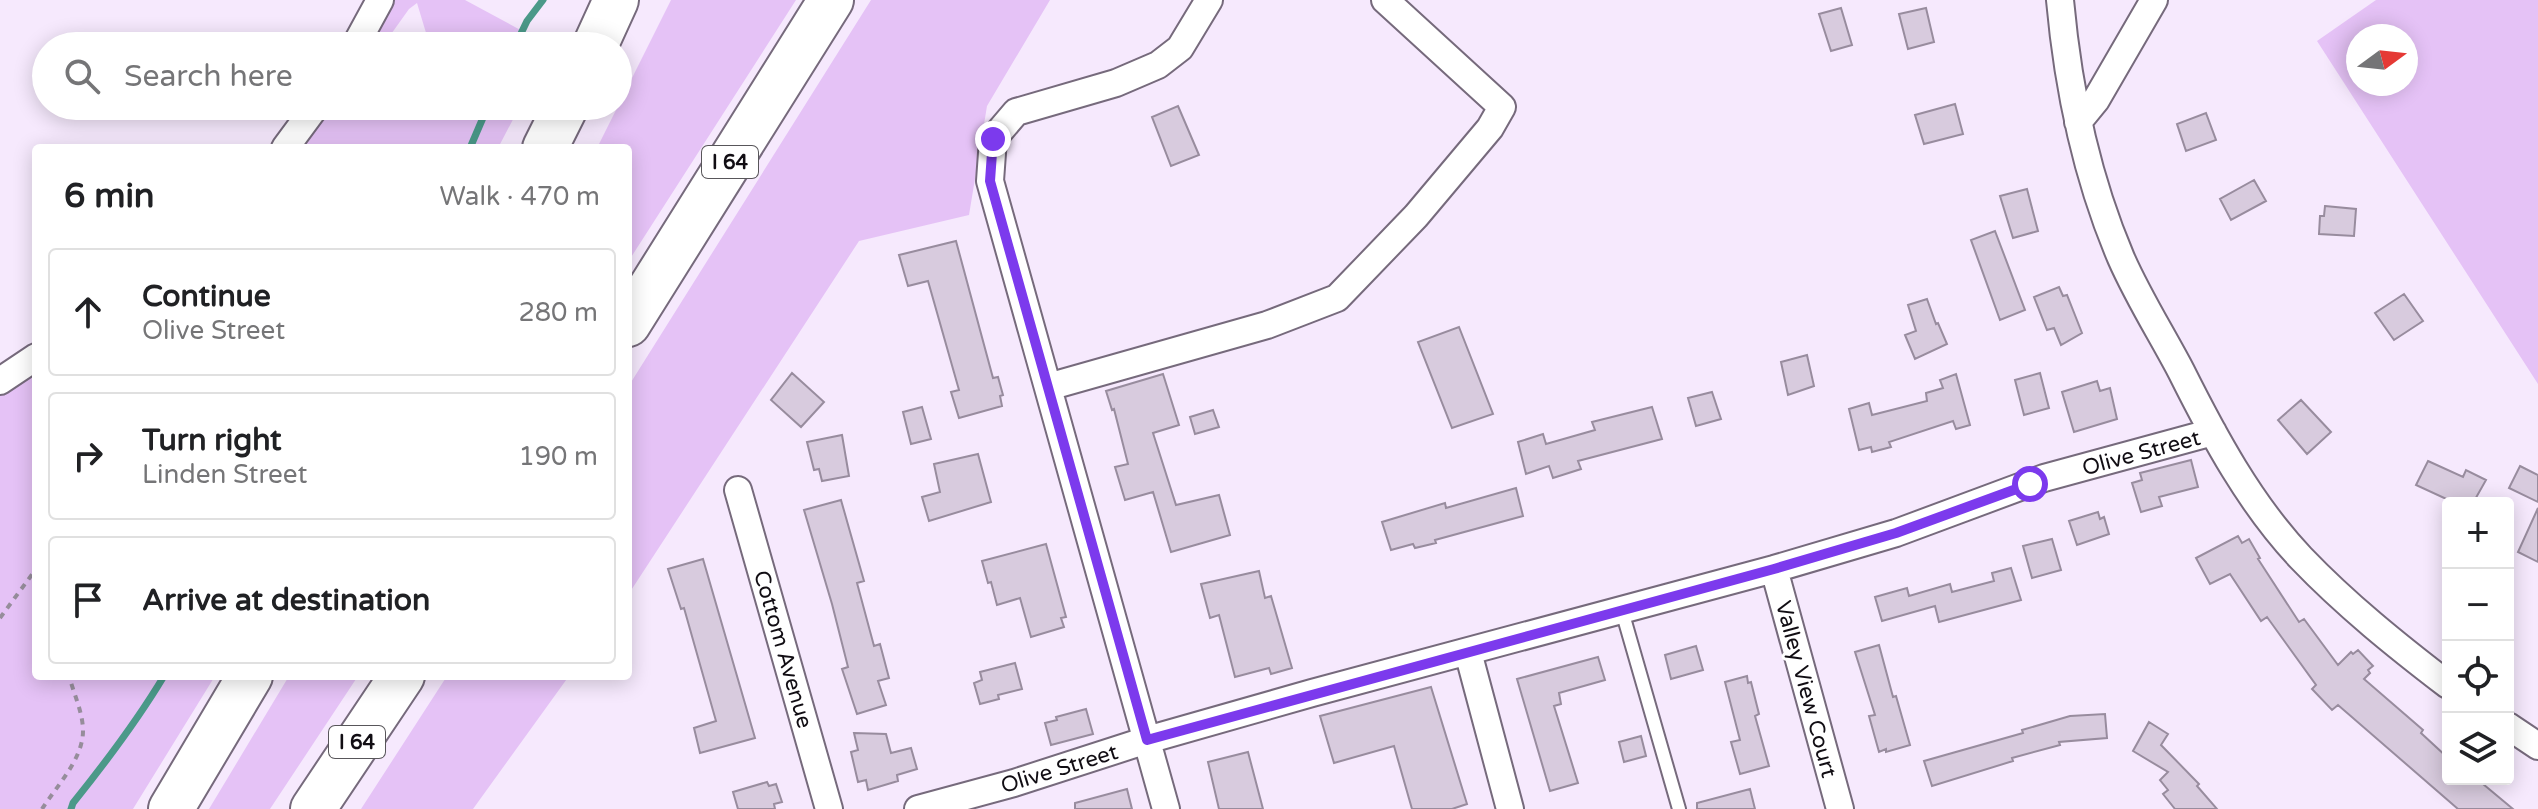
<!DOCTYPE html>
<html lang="en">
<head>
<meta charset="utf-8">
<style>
	:root { --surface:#fff; --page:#f6f6f6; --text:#202124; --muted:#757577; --line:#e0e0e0 }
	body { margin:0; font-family:"Varela Round",sans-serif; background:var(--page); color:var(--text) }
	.controls { position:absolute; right:24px; bottom:24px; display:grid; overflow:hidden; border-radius:8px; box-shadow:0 4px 20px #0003 }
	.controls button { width:72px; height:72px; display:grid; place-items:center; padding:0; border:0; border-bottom:2px solid var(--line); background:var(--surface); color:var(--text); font:40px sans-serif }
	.compass { position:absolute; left:2346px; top:24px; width:72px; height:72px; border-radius:50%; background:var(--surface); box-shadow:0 4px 20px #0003; rotate:75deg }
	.stop { position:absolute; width:24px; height:24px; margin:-18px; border:6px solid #7c3aed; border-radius:50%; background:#fff }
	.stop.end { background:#7c3aed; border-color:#fff; box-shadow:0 2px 8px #0008 }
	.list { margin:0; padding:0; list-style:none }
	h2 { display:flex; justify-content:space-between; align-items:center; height:104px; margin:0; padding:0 32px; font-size:34px }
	h2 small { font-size:26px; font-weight:400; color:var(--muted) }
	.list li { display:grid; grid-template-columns:52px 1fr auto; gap:24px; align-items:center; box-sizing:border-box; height:128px; margin:0 16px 16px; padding:0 16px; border:2px solid var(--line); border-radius:8px }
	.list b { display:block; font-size:30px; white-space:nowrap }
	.list p { margin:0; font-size:26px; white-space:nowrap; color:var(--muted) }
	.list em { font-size:26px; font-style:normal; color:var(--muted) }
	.icon { flex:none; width:44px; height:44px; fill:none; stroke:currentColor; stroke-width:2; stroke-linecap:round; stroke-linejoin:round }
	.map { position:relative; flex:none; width:2538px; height:809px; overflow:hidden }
	.search { position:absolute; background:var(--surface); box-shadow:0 4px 20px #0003; left:32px; top:32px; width:600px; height:88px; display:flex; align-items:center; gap:20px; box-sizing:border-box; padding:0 28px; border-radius:44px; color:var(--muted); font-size:30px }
	.panel { position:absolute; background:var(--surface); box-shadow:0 4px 20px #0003; left:32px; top:144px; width:600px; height:536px; border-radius:8px }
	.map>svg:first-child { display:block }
</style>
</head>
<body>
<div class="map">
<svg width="2538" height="809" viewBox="0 0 2538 809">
	<rect width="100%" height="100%" fill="#f6e9fd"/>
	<path fill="#e5c2f6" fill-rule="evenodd" d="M391,0H465L550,46H430L417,3L409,9L384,44L385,46H362Z
		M671,0H796L628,262V148H597Z
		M871,0H1050L987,106L969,215L859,241L628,595V387Z
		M2376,0H2538V384L2317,41ZM2358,36H2406V84H2358Z
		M325,106H520L498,148H295Z
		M36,366V676H215L133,809H0V390Z
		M289,676H358L270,809H209Z
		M447,676H569L473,809H361Z"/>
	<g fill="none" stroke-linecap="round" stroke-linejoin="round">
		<path stroke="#4b9989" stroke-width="7" d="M515,46L527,21L543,0
			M470,148L488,106
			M71,809L73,803C106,762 137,721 164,676"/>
	</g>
	<path fill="#d8cbde" stroke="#988c9e" stroke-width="2" d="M1841,8L1852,45L1831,51L1819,14Z
		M1926,8L1934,42L1908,49L1899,14Z
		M1955,104L1963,134L1924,144L1915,115Z
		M1178,106L1199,155L1171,166L1152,117Z
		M2206,113L2216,140L2186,151L2177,124Z
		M2254,180L2266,201L2231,220L2220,199Z
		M2027,189L2038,231L2013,238L2000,196Z
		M2325,206L2356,209L2354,236L2319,234L2320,216H2324Z
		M1995,231L2025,310L2000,320L1971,240Z
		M956,241L993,378L998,377L1003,395L1000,396L1002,406L959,418L951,392L959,390L928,281L908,286L899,255Z
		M2059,287L2063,296L2067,295L2082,333L2061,345L2054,328L2047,330L2034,297Z
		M2404,294L2423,321L2394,340L2375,313Z
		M1927,299L1936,324L1938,323L1947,344L1915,359L1905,335L1916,331L1908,305Z
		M1459,327L1493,414L1452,428L1418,342Z
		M1807,355L1814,386L1788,395L1781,362Z
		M792,373L824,402L801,427L771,400Z
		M2040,373L2049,408L2024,415L2015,380Z
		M1163,374L1179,425L1153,433L1176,505L1219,495L1230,535L1171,552L1153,492L1125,500L1115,467L1128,464L1114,409L1112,410L1106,391Z
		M1956,374L1970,425L1956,429L1953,421L1889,442L1891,447L1872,452L1871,447L1859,450L1849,409L1869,403L1872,415L1927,401L1926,393L1943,388L1940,380Z
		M2097,381L2100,391L2110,388L2117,419L2074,432L2062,392Z
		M1712,392L1721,419L1696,426L1688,398Z
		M2301,400L2331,432L2307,454L2278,420Z
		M922,407L931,439L911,444L903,412Z
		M1652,407L1662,439L1578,461L1581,469L1553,478L1549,466L1526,474L1518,442L1543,434L1546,444L1595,430L1592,422Z
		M1213,410L1219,427L1195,434L1190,417Z
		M842,435L849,476L822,481L819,469L814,470L807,442Z
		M978,454L991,502L929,521L922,497L940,492L934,464Z
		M2191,460L2198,487L2159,497L2162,506L2141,512L2132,483L2142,480L2140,473Z
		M2428,461L2463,477L2466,470L2486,480L2473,503H2455L2416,485Z
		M2520,466L2538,475V502L2509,488Z
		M1516,488L1523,516L1435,540L1436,543L1415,548L1413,544L1391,550L1382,522L1445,503L1446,508Z
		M841,500L864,581L857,583L874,646L880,644L889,678L878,681L886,705L857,714L842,669L848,667L832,604L804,510Z
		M2538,508V562L2518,552Z
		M2098,512L2100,519L2104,517L2109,534L2077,545L2069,521Z
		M2238,536L2242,543L2249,539L2260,558L2258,559L2299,622L2304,619L2338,665L2351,652L2353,654L2358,650L2373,666L2368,670L2370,673L2364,679L2423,730L2421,733L2448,758V779H2477L2513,809H2458L2338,705L2332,710L2312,689L2316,685L2267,617L2261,621L2230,574L2210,584L2196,558Z
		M2052,539L2061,570L2032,578L2023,546Z
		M1046,544L1066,617L1061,618L1064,627L1031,637L1020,598L997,605L991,582L988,583L982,561Z
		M703,559L755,738L700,753L694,728L716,721L684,608L681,609L668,569Z
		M2011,568L2021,600L1939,622L1935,606L1882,621L1875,597L1907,588L1909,596L1950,584L1952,592L1994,581L1992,573Z
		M1259,571L1265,598L1271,596L1292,668L1271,674L1269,668L1235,677L1219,615L1210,618L1201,584Z
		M1879,645L1893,697L1896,696L1910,745L1886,752V749L1879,752L1869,716L1875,715L1855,652Z
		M1696,646L1703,670L1671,679L1665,655Z
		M1598,657L1605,680L1559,693L1561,704L1554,706L1578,783L1550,791L1517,679Z
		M1015,663L1022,689L998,695L999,699L980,704L974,683L982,680L980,672Z
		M1747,676L1748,683L1751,682L1759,714L1755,716L1769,766L1740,774L1731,742L1740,740L1725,682Z
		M1431,687L1467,804L1452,809H1412L1394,746L1334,763L1320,716Z
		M1086,709L1093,734L1051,745L1045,723L1057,720L1056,717Z
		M2105,714L2107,738L2059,742L2060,745L2012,758L2013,761L1932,786L1924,761L2023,733L2022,730L2070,716Z
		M2149,722L2168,734L2161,745L2199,784L2197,786L2217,809H2175L2163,794L2168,790L2160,780L2168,772L2133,751Z
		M854,733L886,734L891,753L911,748L917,769L897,775L898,781L868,790L866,780L858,782L851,752L858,750Z
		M1641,736L1646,756L1624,762L1619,742Z
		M1248,752L1263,809H1219L1208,762Z
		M767,782L769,786L776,784L782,802L774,804L775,809H738L733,792Z
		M1127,789L1132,809H1075V803Z
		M1750,789L1755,809H1697V803Z"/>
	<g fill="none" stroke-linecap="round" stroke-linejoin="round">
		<g stroke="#766a7c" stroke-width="16">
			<path id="service" d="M1622,611L1679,809"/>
		</g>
		<g stroke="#766a7c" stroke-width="30">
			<path id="minor" d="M2060,0C2068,88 2086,176 2121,258C2138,297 2161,333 2181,371C2214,437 2250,504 2301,558C2346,605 2397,646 2448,685
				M355,46L380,0
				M2078,122L2096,100L2154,0
				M285,148L316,106
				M0,381L36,357
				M1048,387L1267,325L1337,298L1416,216L1490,128L1502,107L1385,0
				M738,490L829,809
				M1774,569L1840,809
				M1468,652L1510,809
				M2508,726L2538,746
				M918,809L1014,783L1147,740L1312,693L1774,569L1896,533L2044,478L2213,432
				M1166,809L990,181L993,139L1016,112L1116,83L1158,65L1180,48L1209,0"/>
		</g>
		<g stroke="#766a7c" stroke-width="48">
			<path id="motorway" d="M595,46L616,0
				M545,148L566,106
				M628,324L831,0
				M171,809L250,676
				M313,809L402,676"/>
		</g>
		<path stroke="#968d9b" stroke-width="4" stroke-dasharray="6 6" stroke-linecap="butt" d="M0,618L36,569
			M42,809C56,787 83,759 83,731C83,713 74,694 69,676"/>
		<use href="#service" stroke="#fff" stroke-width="12"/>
		<use href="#minor" stroke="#fff" stroke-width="26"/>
		<use href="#motorway" stroke="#fff" stroke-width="44"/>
	</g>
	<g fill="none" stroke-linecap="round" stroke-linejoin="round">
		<path stroke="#7c3aed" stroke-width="10" d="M993,139L990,181L1147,740L1774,569L1896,533L2030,484"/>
	</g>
	<g text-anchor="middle" stroke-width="6" stroke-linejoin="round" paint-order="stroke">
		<g fill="#fff" stroke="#58565a" stroke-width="2">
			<rect x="702" y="146" width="56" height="32" rx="6"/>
			<rect x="329" y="726" width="56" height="32" rx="6"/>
		</g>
		<g font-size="20" font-weight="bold" fill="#110d13">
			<text x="730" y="169">I 64</text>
			<text x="357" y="749">I 64</text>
		</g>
		<g font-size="22" fill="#110d13" stroke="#fff">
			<text transform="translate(2141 452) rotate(-15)" y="8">Olive Street</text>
			<text transform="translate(784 649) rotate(74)" y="8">Cottom Avenue</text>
			<text transform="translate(1807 689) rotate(75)" y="8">Valley View Court</text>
			<text transform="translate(1059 768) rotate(-17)" y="8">Olive Street</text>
		</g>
	</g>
</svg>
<div class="controls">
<button>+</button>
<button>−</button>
<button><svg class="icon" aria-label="locate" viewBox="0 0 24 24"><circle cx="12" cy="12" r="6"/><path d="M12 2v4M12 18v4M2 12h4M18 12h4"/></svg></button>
<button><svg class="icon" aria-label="layers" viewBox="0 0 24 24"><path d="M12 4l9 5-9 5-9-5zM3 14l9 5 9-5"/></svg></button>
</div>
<svg class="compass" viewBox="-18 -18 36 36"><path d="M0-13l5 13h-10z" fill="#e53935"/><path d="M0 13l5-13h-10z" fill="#757577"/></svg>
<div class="stop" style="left:2030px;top:484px"></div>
<div class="stop end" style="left:993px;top:139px"></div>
<div class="search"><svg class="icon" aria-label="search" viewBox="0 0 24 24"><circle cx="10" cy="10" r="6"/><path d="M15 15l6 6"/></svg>Search here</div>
<section class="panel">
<h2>6 min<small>Walk · 470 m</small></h2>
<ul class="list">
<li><svg class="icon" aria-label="ahead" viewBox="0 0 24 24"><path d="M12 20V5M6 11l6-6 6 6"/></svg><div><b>Continue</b><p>Olive Street</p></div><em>280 m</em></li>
<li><svg class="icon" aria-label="right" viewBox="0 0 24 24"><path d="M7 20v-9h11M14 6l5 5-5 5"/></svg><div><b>Turn right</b><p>Linden Street</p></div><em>190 m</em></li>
<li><svg class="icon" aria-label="arrive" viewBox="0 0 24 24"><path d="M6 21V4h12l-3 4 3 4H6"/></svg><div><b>Arrive at destination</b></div></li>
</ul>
</section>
</div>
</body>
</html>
